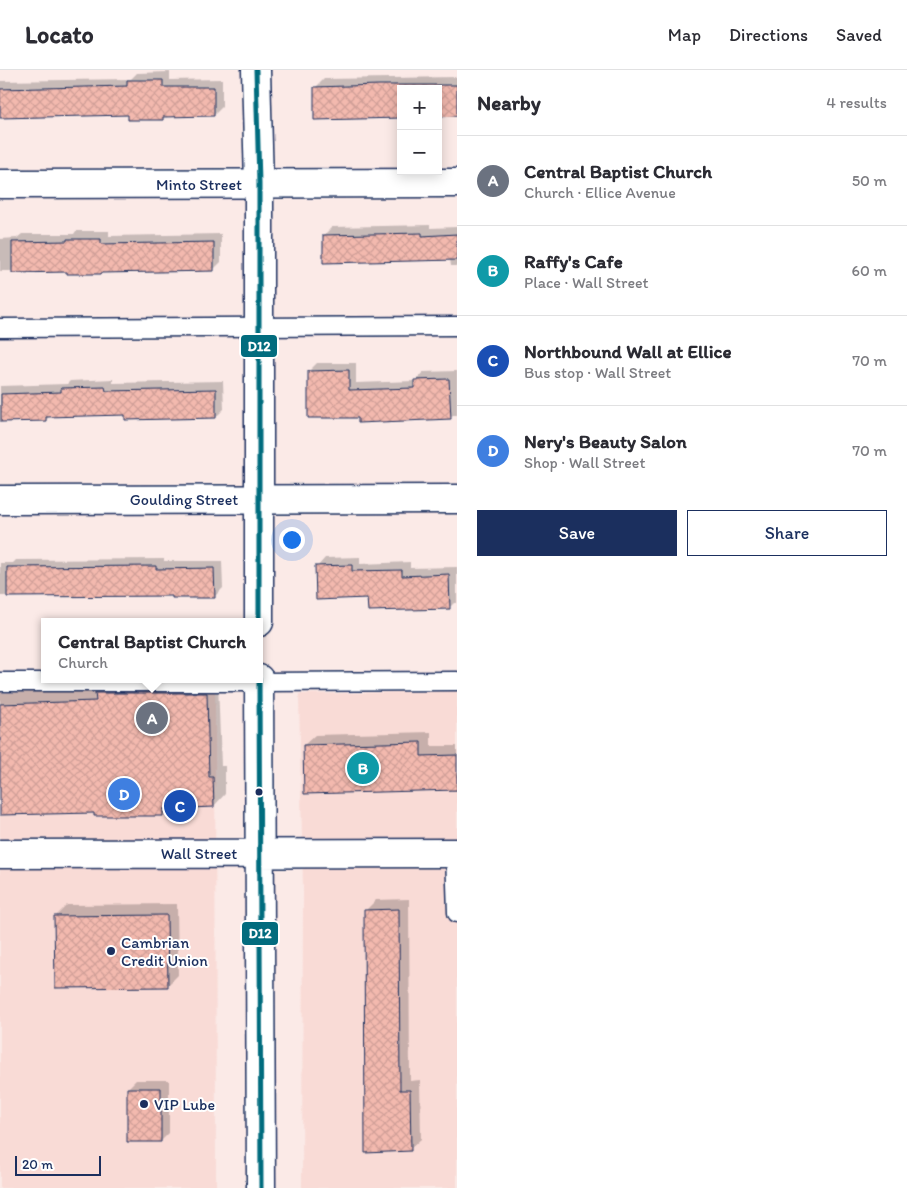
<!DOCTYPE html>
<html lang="en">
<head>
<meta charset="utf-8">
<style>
	:root { --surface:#fff; --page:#f2f2f3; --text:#2b2b33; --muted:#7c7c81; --line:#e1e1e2; --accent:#1b2f5e }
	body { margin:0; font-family:Itim,sans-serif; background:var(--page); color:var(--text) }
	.controls { position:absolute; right:15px; top:15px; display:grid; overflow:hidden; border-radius:0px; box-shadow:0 2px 12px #0003 }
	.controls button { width:45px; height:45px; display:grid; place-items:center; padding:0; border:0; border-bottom:1px solid var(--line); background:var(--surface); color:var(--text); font:25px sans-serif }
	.scale { position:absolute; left:15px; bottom:12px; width:86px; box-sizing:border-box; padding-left:5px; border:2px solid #1b2f5e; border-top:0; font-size:14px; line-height:18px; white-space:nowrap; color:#1b2f5e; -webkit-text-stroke:4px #fff; paint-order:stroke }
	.you { position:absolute; left:291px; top:469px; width:18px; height:18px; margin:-12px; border:4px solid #fff; border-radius:50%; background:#1a73e8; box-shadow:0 0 0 8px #1a73e833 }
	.badge { display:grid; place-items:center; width:32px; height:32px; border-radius:50%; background:var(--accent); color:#fff; font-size:16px; font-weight:700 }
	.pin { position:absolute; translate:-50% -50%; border:2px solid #fff; box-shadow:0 1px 5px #0006 }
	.popup { position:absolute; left:41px; top:548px; width:222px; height:65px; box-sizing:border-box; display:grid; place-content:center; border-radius:0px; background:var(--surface); filter:drop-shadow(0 1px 4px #0005); font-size:16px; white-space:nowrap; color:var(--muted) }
	.popup b { font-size:19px; color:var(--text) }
	.popup::after { content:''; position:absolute; left:50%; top:100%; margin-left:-10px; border:10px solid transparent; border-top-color:var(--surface) }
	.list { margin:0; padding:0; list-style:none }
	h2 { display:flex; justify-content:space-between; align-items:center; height:65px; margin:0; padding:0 20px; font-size:21px }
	h2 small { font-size:16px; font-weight:400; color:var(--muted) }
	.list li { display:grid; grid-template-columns:32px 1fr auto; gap:15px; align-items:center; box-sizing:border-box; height:90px; padding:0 20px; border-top:1px solid var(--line) }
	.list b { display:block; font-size:19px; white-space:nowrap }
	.list p { margin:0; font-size:16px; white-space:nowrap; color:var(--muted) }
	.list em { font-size:16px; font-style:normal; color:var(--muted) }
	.actions { display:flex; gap:10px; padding:15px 20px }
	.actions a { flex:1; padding:11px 0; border:1px solid var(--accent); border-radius:0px; text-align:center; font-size:18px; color:var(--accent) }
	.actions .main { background:var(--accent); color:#fff }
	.map { position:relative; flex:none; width:457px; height:1118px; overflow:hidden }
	header { display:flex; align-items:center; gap:30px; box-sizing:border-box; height:70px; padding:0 25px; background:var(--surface); border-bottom:1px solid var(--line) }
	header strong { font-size:24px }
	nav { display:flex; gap:28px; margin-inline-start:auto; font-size:18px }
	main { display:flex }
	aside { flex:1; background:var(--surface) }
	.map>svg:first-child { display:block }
</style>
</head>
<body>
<header>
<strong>Locato</strong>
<nav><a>Map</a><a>Directions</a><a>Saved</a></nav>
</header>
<main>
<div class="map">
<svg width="457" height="1118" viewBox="0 0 457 1118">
	<defs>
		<pattern id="building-cross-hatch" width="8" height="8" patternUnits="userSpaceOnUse" patternTransform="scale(1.25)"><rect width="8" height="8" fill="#f3b9ae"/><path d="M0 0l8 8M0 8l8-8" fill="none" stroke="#d09f98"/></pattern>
	</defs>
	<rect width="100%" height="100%" fill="#fbeae7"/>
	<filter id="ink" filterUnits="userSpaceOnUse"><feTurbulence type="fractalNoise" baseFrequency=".02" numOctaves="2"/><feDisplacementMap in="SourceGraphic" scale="10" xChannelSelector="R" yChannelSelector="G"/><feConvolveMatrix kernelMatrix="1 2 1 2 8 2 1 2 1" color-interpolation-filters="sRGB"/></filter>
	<g filter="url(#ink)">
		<path fill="#f9dbd6" d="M0,616H215L216,1118H0Z
			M457,621V1118H302L303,820L299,624Z"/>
		<path fill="#0003" d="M170,2V10L222,9V37L214,45H166L162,49L129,44L0,47V11L131,9L137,3Z
			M457,7V47H443L438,19L315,18L324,9Z
			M430,155V158L457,157V196H451L450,189L324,165L332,157Z
			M76,161H109V166L221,164V192L213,200L0,201V169L17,168L22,164H74Z
			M317,293H356V313L415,311L423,302L457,301V345H453L450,347H359L309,301Z
			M113,309V313L223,311L224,339L216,347L127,344L50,346L46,350L0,351V316L67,314L70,311Z
			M360,487V494L410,492V498L457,497V533H454L450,537L369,527L317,497L325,488Z
			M164,489V491H222L223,518L215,526L173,524L0,526V493H13L16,490Z
			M218,611L221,696H225V724L214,736L170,737L163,745L95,742L0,744V623L100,620Z
			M431,662V676H457V721H452V719L304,675L315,665Z
			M409,829L410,1011L420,1010L421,1069L410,1079L366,840L376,830Z
			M177,834L178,905L167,916L56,846L67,835Z
			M136,1010H169V1063L161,1071L128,1018Z"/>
		<path fill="url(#building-cross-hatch)" stroke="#1b2f5e" d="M127,10H163V17H214V46L163,47V50H128V45L0,48V19L127,16Z
			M379,15H457V46L438,47V19H401V48L314,50V17Z
			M422,163V166L457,164V190L323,193V165Z
			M67,169H101V174L214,172V201L101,203V204H67V202L12,203V172L67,171Z
			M349,300V320L414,318V310L449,309L451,349L358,353V348H308V301Z
			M105,317L106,321L216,319V348L125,350V345L46,347V351L1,352V324L61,322V318Z
			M352,495V501L402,500V506L449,504L450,539L368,541L367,528L316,530L315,496Z
			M156,496V499L214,498L215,528H172V526L7,527V497Z
			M95,623H207L209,707H213L214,737L163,739V746H94V743L0,745V634L96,631Z
			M421,672V686L457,685V720L304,724L303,675Z
			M399,839L400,1020H410L411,1081L365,1083L364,840Z
			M167,845L168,917L55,918L54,846Z
			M127,1018H161V1072H127Z"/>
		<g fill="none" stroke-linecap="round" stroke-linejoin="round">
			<g stroke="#1b2f5e" stroke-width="21">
				<path id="service" d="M0,258L457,256
					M0,612H259L457,611
					M455,784L457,843"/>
			</g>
			<g stroke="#1b2f5e" stroke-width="31">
				<path id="minor" d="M0,114L457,113
					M0,430L457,429"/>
			</g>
			<g stroke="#1b2f5e" stroke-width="31">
				<path id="secondary" d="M256,0L259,114V552
					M259,609L261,1118
					M0,784L457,783"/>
			</g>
			<use href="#service" stroke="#fff" stroke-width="18"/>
			<use href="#minor" stroke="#fff" stroke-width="28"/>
			<use href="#secondary" stroke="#fff" stroke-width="28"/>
			<g stroke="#fff" stroke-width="9">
				<path id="bus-1" d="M256,0L259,114V552
					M259,609L261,1118"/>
			</g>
			<use href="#bus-1" stroke="#026c7e" stroke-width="5"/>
		</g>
	</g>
	<g fill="#1b2f5e" stroke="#fff" stroke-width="2">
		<circle cx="259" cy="722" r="4.5"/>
		<circle cx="111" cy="881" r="5"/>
		<circle cx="144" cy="1034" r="5"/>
	</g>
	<g text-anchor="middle" stroke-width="4" stroke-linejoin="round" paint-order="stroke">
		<g font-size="16" fill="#1b2f5e" stroke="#fff">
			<text x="199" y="120">Minto Street</text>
			<text x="184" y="435">Goulding Street</text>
			<text x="199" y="789">Wall Street</text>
		</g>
		<g font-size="16" fill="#1b2f5e" stroke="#fff" text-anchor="start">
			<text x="121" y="878">Cambrian<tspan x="121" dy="18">Credit Union</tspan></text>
			<text x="154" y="1040">VIP Lube</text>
		</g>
	</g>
	<g stroke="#fff" stroke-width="2">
		<rect x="240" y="264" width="38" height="24" rx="5" fill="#026c7e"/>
		<rect x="241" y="851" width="38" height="25" rx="5" fill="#026c7e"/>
	</g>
	<g font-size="14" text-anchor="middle" font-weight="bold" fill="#fff">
		<text x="259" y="281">D12</text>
		<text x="260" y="868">D12</text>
	</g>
</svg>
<div class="controls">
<button>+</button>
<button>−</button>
</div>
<div class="scale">20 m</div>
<div class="you"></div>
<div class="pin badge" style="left:152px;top:648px;background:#6b7280">A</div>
<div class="popup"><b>Central Baptist Church</b>Church</div>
<div class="pin badge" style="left:363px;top:698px;background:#0f9aa8">B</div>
<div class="pin badge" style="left:180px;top:736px;background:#1a4fb4">C</div>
<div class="pin badge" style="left:124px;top:724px;background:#3f7fe0">D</div>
</div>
<aside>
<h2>Nearby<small>4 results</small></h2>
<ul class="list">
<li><span class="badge" style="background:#6b7280">A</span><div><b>Central Baptist Church</b><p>Church · Ellice Avenue</p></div><em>50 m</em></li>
<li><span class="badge" style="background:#0f9aa8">B</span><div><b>Raffy's Cafe</b><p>Place · Wall Street</p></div><em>60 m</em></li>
<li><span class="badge" style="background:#1a4fb4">C</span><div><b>Northbound Wall at Ellice</b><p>Bus stop · Wall Street</p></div><em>70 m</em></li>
<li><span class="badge" style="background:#3f7fe0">D</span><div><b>Nery's Beauty Salon</b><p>Shop · Wall Street</p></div><em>70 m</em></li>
</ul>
<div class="actions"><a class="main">Save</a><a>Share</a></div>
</aside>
</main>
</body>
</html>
